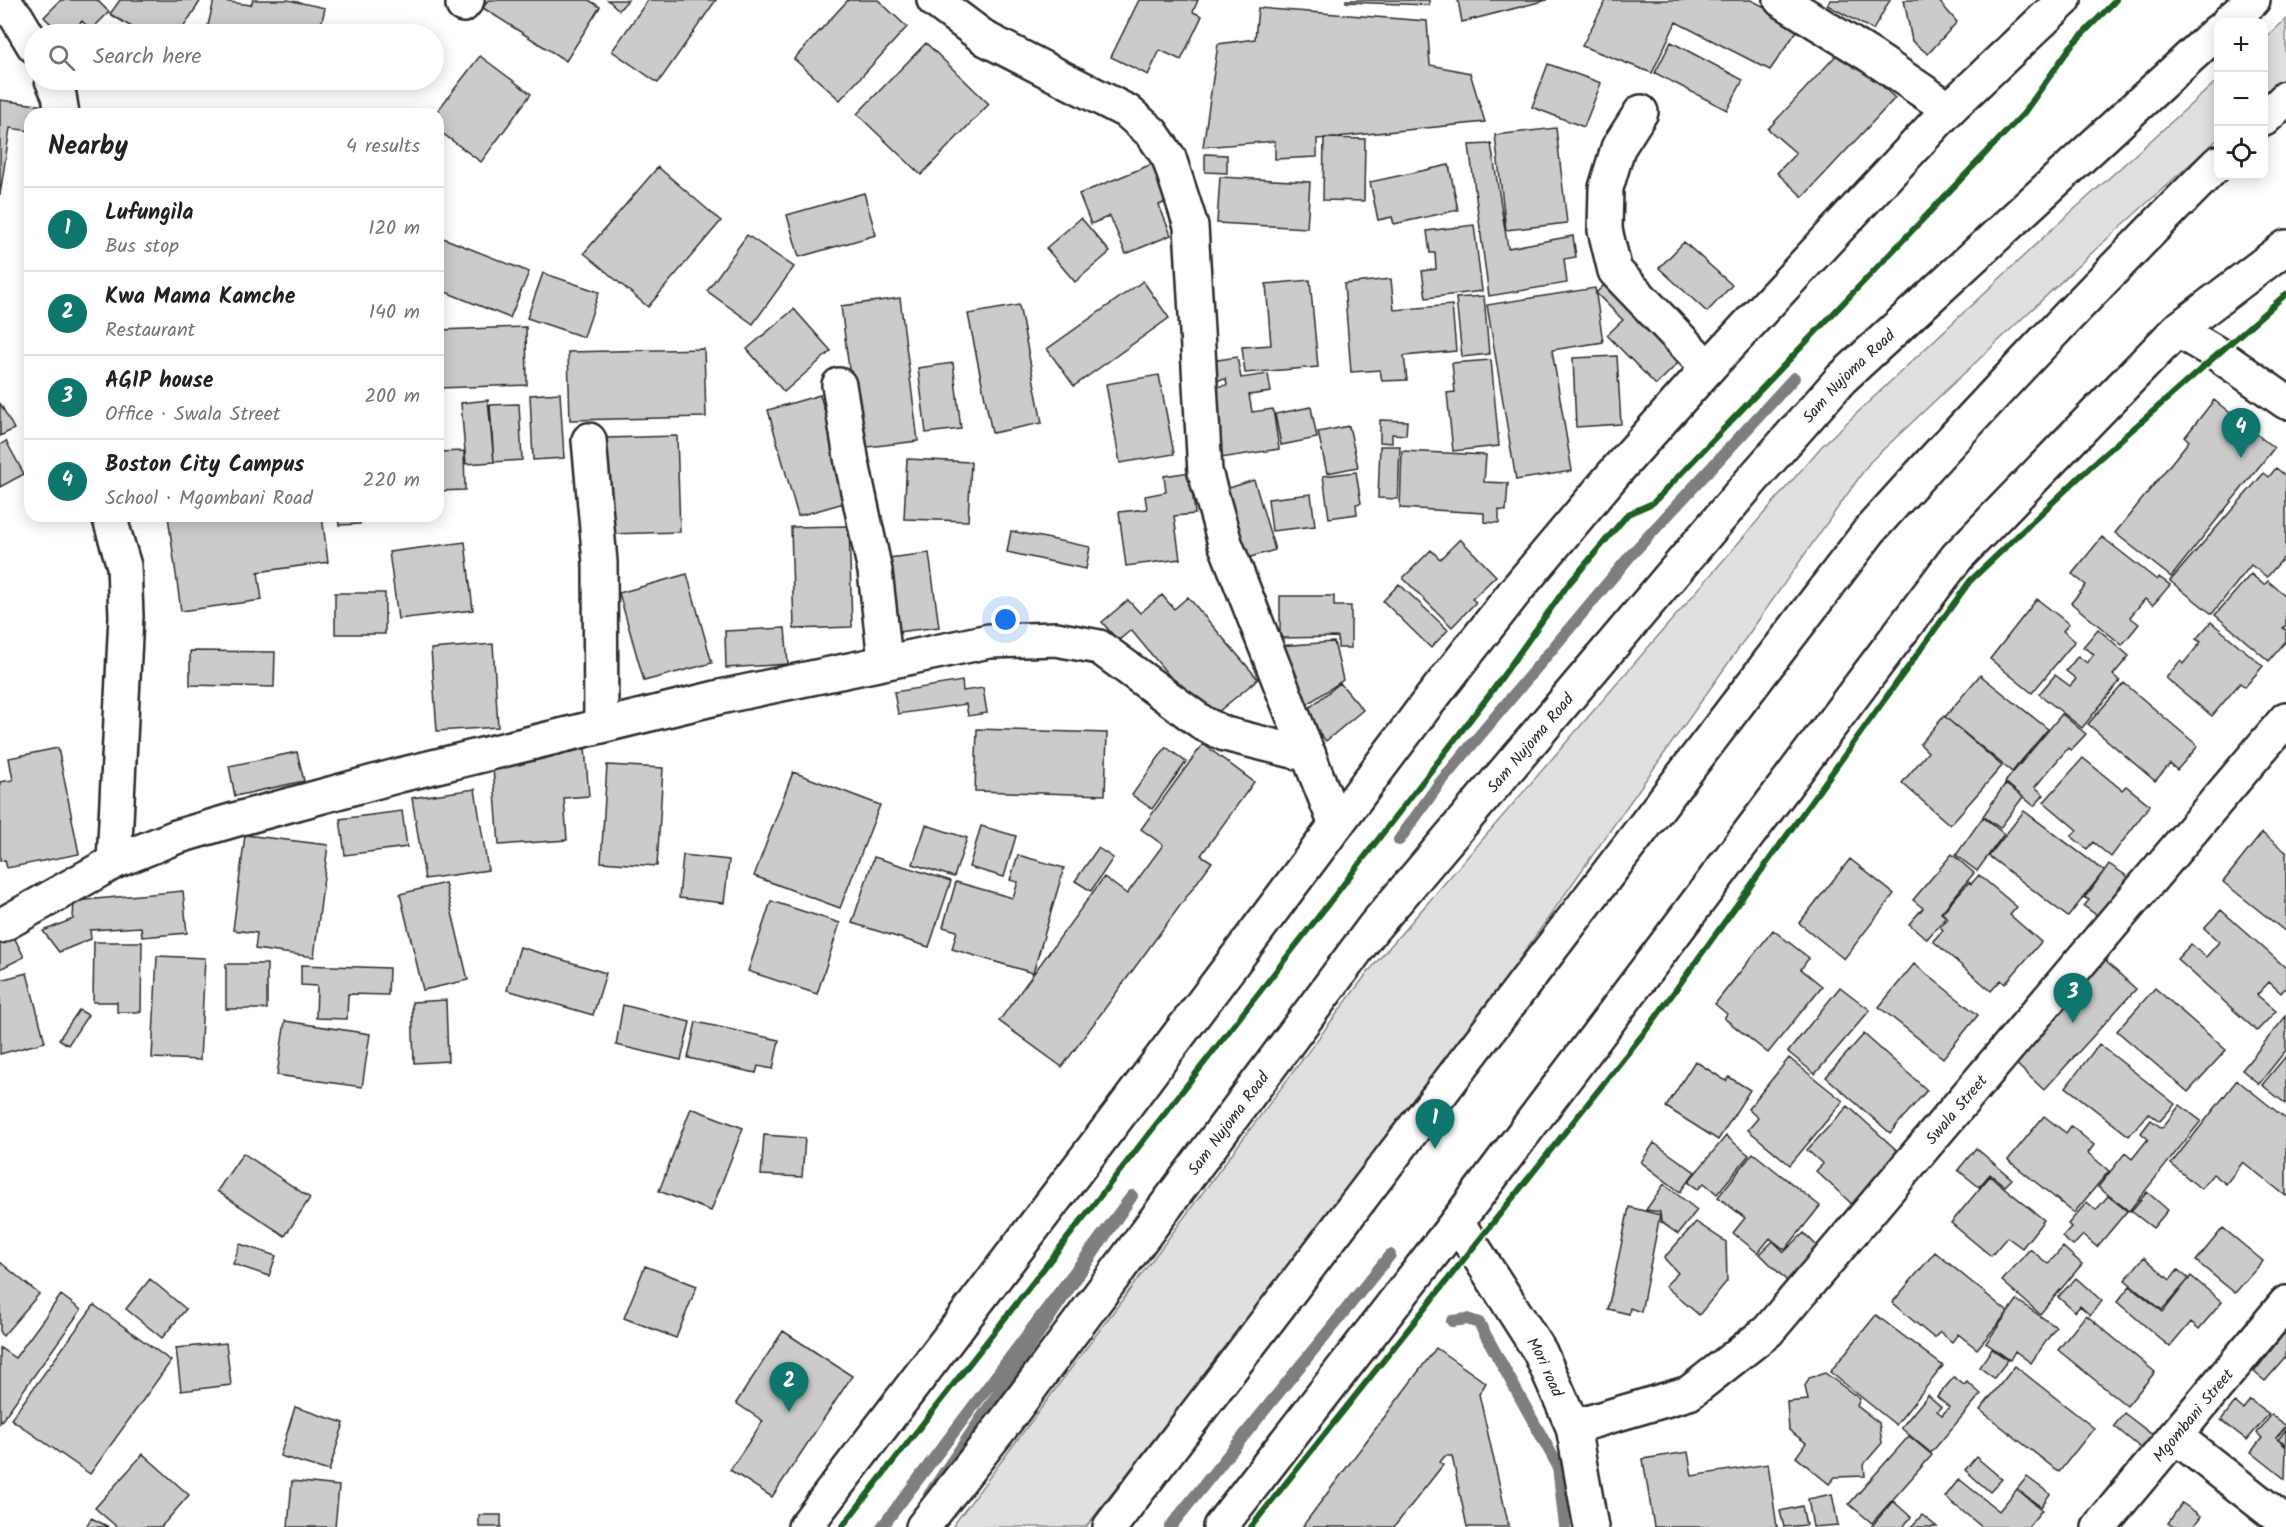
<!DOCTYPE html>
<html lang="en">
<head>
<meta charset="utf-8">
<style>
	:root { --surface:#fff; --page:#f2f2f2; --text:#202124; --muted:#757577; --line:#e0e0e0; --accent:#0f766e }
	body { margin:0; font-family:Kalam,sans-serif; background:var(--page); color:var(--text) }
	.controls { position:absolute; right:18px; top:18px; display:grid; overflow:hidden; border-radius:12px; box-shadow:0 3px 15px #0003 }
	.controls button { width:54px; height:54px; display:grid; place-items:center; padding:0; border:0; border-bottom:2px solid var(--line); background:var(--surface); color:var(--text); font:30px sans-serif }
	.you { position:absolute; left:1006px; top:620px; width:21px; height:21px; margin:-15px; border:4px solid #fff; border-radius:50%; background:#1a73e8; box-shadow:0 0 0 9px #1a73e833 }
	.badge { display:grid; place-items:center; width:39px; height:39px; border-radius:50%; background:var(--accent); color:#fff; font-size:20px; font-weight:700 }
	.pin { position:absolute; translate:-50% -50px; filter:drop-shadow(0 2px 3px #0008) }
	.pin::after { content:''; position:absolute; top:32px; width:21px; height:18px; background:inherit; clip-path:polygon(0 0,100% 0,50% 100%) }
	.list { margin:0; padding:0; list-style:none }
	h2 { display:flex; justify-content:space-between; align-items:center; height:78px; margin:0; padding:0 24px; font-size:26px }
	h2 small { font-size:20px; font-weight:400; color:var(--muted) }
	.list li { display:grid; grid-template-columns:39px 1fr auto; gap:18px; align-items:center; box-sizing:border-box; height:84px; padding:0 24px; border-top:2px solid var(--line) }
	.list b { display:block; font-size:22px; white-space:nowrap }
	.list p { margin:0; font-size:20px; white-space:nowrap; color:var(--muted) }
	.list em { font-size:20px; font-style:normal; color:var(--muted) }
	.icon { flex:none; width:33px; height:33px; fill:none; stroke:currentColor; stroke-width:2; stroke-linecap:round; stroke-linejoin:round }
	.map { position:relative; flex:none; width:2286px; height:1527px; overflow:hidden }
	.search { position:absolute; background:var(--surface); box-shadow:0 3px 15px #0003; left:24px; top:24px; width:420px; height:66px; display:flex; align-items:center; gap:15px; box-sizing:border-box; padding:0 21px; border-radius:33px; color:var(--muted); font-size:22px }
	.panel { position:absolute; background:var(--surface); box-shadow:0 3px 15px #0003; left:24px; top:108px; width:420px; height:414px; border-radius:18px }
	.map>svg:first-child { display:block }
</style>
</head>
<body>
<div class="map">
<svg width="2286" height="1527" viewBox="0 0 2286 1527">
	<rect width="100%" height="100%" fill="#fff"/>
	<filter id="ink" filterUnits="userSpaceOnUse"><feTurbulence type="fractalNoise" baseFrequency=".0167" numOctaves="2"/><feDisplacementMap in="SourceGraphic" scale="12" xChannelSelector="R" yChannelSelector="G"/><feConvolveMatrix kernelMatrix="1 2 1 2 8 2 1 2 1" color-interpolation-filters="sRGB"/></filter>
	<g filter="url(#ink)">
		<path fill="#e0e0e0" stroke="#868686" stroke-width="1.5" d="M2286,19V78L2264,98V40Z
			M2218,80V139L2097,248L1870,462L1465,1036L1086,1527H952L1368,972L1822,446L2049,232Z"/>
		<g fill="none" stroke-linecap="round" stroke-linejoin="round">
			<path stroke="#7e7e7e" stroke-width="12" d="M1399,840L1439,784L1631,555L1794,378
				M1452,1321L1467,1319L1479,1323L1558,1466L1565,1527
				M882,1527L1132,1196L929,1495
				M1170,1527L1390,1255"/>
		</g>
		<path fill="#cbcbcb" stroke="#2b2b2b" stroke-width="1.5" d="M61,0H97L109,12L91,30L82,21L69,34H61L44,17Z
			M120,0H201L179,34H143L110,14Z
			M214,0L251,5L253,0H288L325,8L319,34H206Z
			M488,0H589L600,7L566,61L483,8Z
			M608,0H628L619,10Z
			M648,0H716L658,83L612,51Z
			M848,0H878L907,27L840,100L794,59Z
			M1139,0H1198L1193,12L1202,16L1181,60L1160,50L1148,75L1111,57Z
			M1346,0H1429V5L1346,2Z
			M1458,0H1547L1462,22Z
			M1606,0H1751L1801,25L1770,70L1676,22L1652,73L1582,46Z
			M1830,0H1890L1873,30L1827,5Z
			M1904,0H1938L1957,22L1928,54L1912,41Z
			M1258,8L1427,21L1430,65L1470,73L1485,122L1317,139V157L1275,159V141L1203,147L1218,44L1255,39Z
			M1671,42L1743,80L1727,110L1655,73Z
			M926,43L989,104L921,175L857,114Z
			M1842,49L1895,98L1803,197L1777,173L1796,153L1768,129Z
			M480,56L531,94L481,162L438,130V114H435Z
			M1548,64L1601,83L1584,127L1532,107Z
			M0,100L45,106L44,114H30V131L10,128L0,195Z
			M222,109L223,114H187Z
			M1556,128L1567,223L1506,230L1495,135Z
			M1324,138L1365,139L1364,201L1323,200Z
			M1491,144L1508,248L1573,236L1576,257L1564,259L1567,283L1489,296L1469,145Z
			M1205,154L1227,155V173L1205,172Z
			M1157,162L1173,199L1159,205L1171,235L1126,254L1110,216L1091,224L1079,194Z
			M1449,165L1458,210L1394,224L1392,217L1378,220L1370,182Z
			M658,167L721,221L648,307L584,253Z
			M1220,177L1310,182L1307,228L1217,223Z
			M864,193L876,235L799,257L787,215Z
			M1081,218L1110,252L1075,282L1046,248Z
			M1474,225L1482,291L1426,298L1422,271L1436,269L1435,253H1430L1427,231Z
			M747,235L794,267L753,324L707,291Z
			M438,236L529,272L510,318L438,289Z
			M1684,242L1732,285L1707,312L1659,268Z
			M543,273L599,292L584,337L527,318Z
			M1391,279L1394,310L1452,305L1456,351L1404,356L1407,380L1382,381L1380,370L1351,372L1344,284Z
			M1310,280L1318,367L1245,373L1242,347L1271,345L1266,284Z
			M1143,281L1169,318L1074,386L1047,349Z
			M1608,281L1684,357L1656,385L1607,335L1623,320L1596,293Z
			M1595,288L1603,342L1552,350L1572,471L1516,480L1487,305Z
			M1484,296L1489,354L1462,357L1456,298Z
			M900,298L918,441L859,448L841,306Z
			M1019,305L1042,423L992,433L968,314Z
			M794,309L831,351L784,392L747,349Z
			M526,327L527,385L438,388V330Z
			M704,349L706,417L570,420L568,352Z
			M1617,356L1621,424L1576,427L1573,358Z
			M1237,357L1241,378L1268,374L1271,392L1249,395L1252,412L1273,409L1279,449L1221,458L1210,388L1227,385L1226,379L1208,382L1205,362Z
			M1491,360L1499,446L1453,451L1447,393L1455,392L1452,363Z
			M953,363L961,429L926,433L918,368Z
			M1159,375L1174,454L1120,463L1106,384Z
			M560,393L564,458L533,460L530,395Z
			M820,395L851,501L798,516L768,410Z
			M488,400L494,462L466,464L461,403Z
			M2214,400L2274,448L2171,577L2115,533L2189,441L2185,437Z
			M0,403L14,429L0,436Z
			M519,404L522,460L494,462L490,405Z
			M1311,407L1317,438L1281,445L1275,414Z
			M1380,420L1407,421L1406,435L1392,434V443L1380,442Z
			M1349,426L1358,467L1327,473L1318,432Z
			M677,436L680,532L609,534L607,438Z
			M6,441L24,474L0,487V445Z
			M1380,446H1400L1398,499L1378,498Z
			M464,451L465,490L438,491V452Z
			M1402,451L1486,455L1484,482L1508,483L1506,511L1499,510V523L1484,522V513L1400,508Z
			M907,459L971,462L968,521L904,519Z
			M2276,468L2286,476V555L2267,577L2251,565L2212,614L2170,581L2264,473L2269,477Z
			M1190,472L1195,514L1174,516L1180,559L1126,566L1119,512L1147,509L1145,496L1166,492L1164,476Z
			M1356,472L1361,503L1356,504L1357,514L1329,518L1323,476Z
			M1254,480L1275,550L1247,558L1226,489Z
			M1311,494L1315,526L1272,531L1268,499Z
			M168,516H322L328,562L258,572L262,600L181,611Z
			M338,516H360V524L339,525Z
			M849,526L852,627L794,629L791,527Z
			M1011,531L1090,547L1086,569L1007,552Z
			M2102,537L2157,580L2159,577L2170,585L2153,605L2145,599L2130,617L2139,624L2122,645L2071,603L2086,585L2072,574Z
			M1460,539L1496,576L1472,599L1476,602L1452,627L1403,578L1431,550L1440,559Z
			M465,542L473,610L398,619L389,552Z
			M929,553L939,627L889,633L880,559Z
			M687,574L712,663L644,681L619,593Z
			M2251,574L2264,585L2268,581L2286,596V625L2283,628L2286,630V641L2269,661L2215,615Z
			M1399,584L1448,630L1431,648L1383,601Z
			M335,593H385V634H335Z
			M1162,595L1174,609L1188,597L1258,679L1207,721L1131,630L1118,641L1102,622L1128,600L1140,613Z
			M1280,596H1334V606H1351V648H1338V637L1280,638Z
			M2037,599L2069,624L2063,631L2075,641L2032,693L1990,659Z
			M2211,622L2263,666L2245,687L2240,683L2212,716L2166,678L2180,661L2183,664L2201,642L2196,639Z
			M785,628L788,664L726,668L725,631Z
			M2098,629L2129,656L2113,675L2120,681L2082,728L2039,694L2055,675L2070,686L2076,679L2066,671L2078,656L2087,663L2094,654L2083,647Z
			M1334,642L1343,680L1300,709L1278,646Z
			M493,644L498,727L437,731L431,649Z
			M190,651L275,652L274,687L190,685Z
			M1980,675L2048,729L2012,772L1945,717Z
			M962,681L963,691L983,688L987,713L968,716L966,704L898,714L894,692Z
			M1340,683L1363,710L1326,741L1303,713Z
			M2124,683L2198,746L2177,770L2170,764L2155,781L2088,724Z
			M2062,714L2086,734L2071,750L2068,748L2035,787L2044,795L2034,806L2005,782Z
			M1944,716L2002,766L1950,825L1902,783L1928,752L1920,744Z
			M977,729L1107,733L1105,795L975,791Z
			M1203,744L1254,782L1201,855L1212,862L1062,1067L999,1021L1104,877L1127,894L1163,845L1141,829Z
			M1166,747L1186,762L1152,809L1132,795Z
			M58,748L79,854L7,868L5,860L0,861V782L13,780L9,758Z
			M585,748L589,796L564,798L567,840L499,845L492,755Z
			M297,752L304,781L235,796L229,766Z
			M2083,758L2122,790L2126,786L2150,805L2111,857L2093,842L2087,849L2071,836L2077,830L2044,802Z
			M607,765L663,768L657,866L601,862Z
			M793,772L880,805L840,908L754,876Z
			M2005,784L2023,797L2000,828L1983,816Z
			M475,789L488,870L425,879L412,798Z
			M402,811L407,847L345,855L340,819Z
			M2024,811L2104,871L2068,917L1989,856Z
			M1983,817L2004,834L1977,871L1956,855Z
			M926,825L967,838L954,877L913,864Z
			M981,826L1016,836L1004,877L969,867Z
			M2262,833L2286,852V932L2223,882Z
			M245,835L328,845L314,957L255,949L257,933L233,930Z
			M1098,848L1113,858L1091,891L1075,881Z
			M1952,854L1974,873L1941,913L1946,917L1927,939L1909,924L1923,908L1913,900Z
			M683,855L729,860L724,903L679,898Z
			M1018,855L1064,868L1033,973L952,949L957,931L943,927L956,882L1013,898L1018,882L1010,880Z
			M874,857L951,881L929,947L852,923Z
			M1850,859L1894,894L1844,959L1799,923Z
			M2109,864L2131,879L2102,919L2084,906L2089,900L2085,898Z
			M1979,875L2017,907L2010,915L2041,942L2005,984L2001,980L1991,991L1933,941L1943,930L1940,927L1948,918L1942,913L1969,882L1971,884Z
			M445,883L468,980L423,990L400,894Z
			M183,891L187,933L142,937L141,927L90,930L91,939L59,952L43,931L73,919L74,901Z
			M771,901L840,923L817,994L748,971Z
			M2221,910L2286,968V987L2281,993L2269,982L2257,995L2276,1011L2257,1031L2177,959L2191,944L2206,957L2219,942L2204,928Z
			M1773,930L1809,958L1801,969L1822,986L1768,1053L1724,1018L1727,1014L1715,1004Z
			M13,935L24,957L0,969V942Z
			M94,942H142L141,1012H117V1002H93Z
			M520,947L606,973L593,1015L507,990Z
			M157,956L205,958L200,1060L152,1058Z
			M2101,957L2136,989L2044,1090L2009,1057Z
			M226,964H267V1009H226Z
			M1914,964L1978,1015L1943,1058L1879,1007Z
			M301,965L389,968L388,995L348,994L347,1019L316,1018L317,986L301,985Z
			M27,973L45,1042L0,1054V980Z
			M1840,987L1870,1010L1815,1074L1788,1052Z
			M2155,988L2226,1050L2188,1092L2117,1031Z
			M446,1000L448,1061L414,1063L412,1002Z
			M623,1005L690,1022L681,1060L616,1045Z
			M79,1010L88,1015L68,1045L59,1039Z
			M2286,1016V1050L2259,1084L2242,1070Z
			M285,1021L370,1034L362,1087L277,1075Z
			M696,1022L779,1040L773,1069L758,1066L756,1073L688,1058Z
			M1864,1034L1927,1090L1890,1133L1826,1077Z
			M2099,1044L2175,1104L2160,1121L2148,1113L2129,1136L2066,1087Z
			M2286,1056V1104L2262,1085Z
			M1789,1058L1843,1101L1790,1165L1748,1130L1758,1118L1748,1109Z
			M1695,1061L1726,1081L1729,1077L1750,1090L1718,1140L1666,1107Z
			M2237,1080L2286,1119V1196L2243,1162L2226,1184L2213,1174L2201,1189L2171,1164Z
			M2180,1105L2201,1121L2129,1211L2098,1187L2125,1153L2132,1159L2148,1139L2141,1133L2151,1120L2162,1128Z
			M1848,1106L1901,1154L1853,1205L1816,1171L1823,1164L1807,1150Z
			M691,1108L743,1128L711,1211L659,1191Z
			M2044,1116L2066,1133L2071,1126L2094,1145L2088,1153L2109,1171L2074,1213L2008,1160Z
			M764,1135L805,1138L802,1177L761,1175Z
			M1726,1136L1749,1155L1717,1194L1704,1183L1698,1189L1688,1182Z
			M1654,1143L1695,1172L1680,1192L1641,1162Z
			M1976,1148L2012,1179L2005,1186L1990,1174L1979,1187L1958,1170Z
			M243,1153L310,1198L285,1236L217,1191Z
			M1753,1153L1820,1206L1785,1250L1770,1238L1758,1253L1733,1233L1745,1218L1718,1197Z
			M1990,1176L2044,1220L2022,1248L2007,1237L1991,1256L1951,1223Z
			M1664,1184L1697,1210L1678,1234L1661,1222L1660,1212L1646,1210Z
			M2147,1192L2168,1210L2153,1228L2131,1211Z
			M2108,1196L2127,1211L2097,1247L2083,1235L2073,1246L2062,1237L2071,1227L2068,1224L2087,1202L2096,1210Z
			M1629,1207L1660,1215L1641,1312L1630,1308L1629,1314L1608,1309Z
			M1696,1222L1726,1242L1727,1281L1699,1315L1665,1286L1678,1273L1664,1258Z
			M2223,1228L2263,1261L2235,1293L2196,1261Z
			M1804,1233L1827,1256L1794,1288L1760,1254L1773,1241L1784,1252Z
			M240,1244L276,1256L269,1276L233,1264Z
			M2063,1247L2082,1264L2040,1314L2002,1281L2030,1249L2048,1264Z
			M1935,1252L2008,1312L1977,1349L1958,1334L1952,1342L1940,1332L1934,1338L1892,1303Z
			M2144,1257L2170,1280L2178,1270L2189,1279L2162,1310L2125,1280Z
			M0,1262L39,1294L3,1336L0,1333Z
			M645,1266L697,1286L676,1338L624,1318Z
			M2191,1276L2222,1302L2199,1329L2191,1322L2170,1347L2117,1302L2130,1286L2163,1312Z
			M2076,1278L2102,1301L2090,1315L2080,1306L2075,1312L2058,1297Z
			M150,1279L186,1309L162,1338L126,1309Z
			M61,1295L81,1310L0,1423V1348L15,1358Z
			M2017,1300L2056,1327L2031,1363L2015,1351L2010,1360L1986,1343Z
			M94,1305L171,1361L90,1474L11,1419Z
			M1876,1315L1943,1366L1896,1425L1830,1372Z
			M2086,1315L2155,1372L2127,1406L2058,1350Z
			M783,1331L852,1376L772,1497L730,1470L763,1421L736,1403Z
			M2286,1331V1357L2265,1381L2254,1372Z
			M226,1343L231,1385L181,1391L176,1348Z
			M1436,1348L1486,1383L1479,1394L1509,1527H1467L1452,1456H1445L1440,1462L1443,1465L1394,1527H1302Z
			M1992,1349L2008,1360L1994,1378L1979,1367Z
			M2015,1366L2094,1428L2059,1472L1980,1410Z
			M1825,1373L1860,1399L1857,1406L1879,1423L1882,1443L1864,1464L1865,1476L1835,1477L1829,1484L1796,1457L1806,1443L1789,1430L1787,1402L1808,1400L1805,1386L1809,1378Z
			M1954,1377L1964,1385L1967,1382L1981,1394L1931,1453L1901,1428L1928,1395L1941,1407L1937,1411L1942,1415L1949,1407L1937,1397Z
			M2250,1400L2269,1414L2247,1440L2221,1420L2235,1402L2243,1409Z
			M295,1407L344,1423L329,1471L280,1456Z
			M2124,1413L2159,1440L2148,1454L2114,1426Z
			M2272,1414L2286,1426L2276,1438L2286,1447L2285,1479L2251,1452L2262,1438L2257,1433Z
			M2286,1429V1445L2278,1440Z
			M1909,1436L1932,1455L1872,1523L1849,1504Z
			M1688,1452L1692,1476L1768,1464L1777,1527H1654L1643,1459Z
			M143,1454L189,1495L161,1527H117L95,1508Z
			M1976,1457L2002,1479L1990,1492L1965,1470Z
			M2027,1477L2050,1494L2041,1507L2017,1489Z
			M1959,1479L1999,1511L2017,1489L2042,1510L2028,1527H1982L1945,1497Z
			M292,1481L339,1486L335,1527H288Z
			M1832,1494L1838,1525L1813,1527L1808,1499Z
			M1893,1501L1911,1517L1903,1527H1871Z
			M2182,1503L2201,1516L2193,1527H2174L2168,1523Z
			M1802,1506L1806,1525L1784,1527L1780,1511Z
			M479,1515H501V1527H479Z
			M1922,1515L1937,1527H1911Z
			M91,1518L109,1527H86Z"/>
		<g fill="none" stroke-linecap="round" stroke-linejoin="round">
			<g stroke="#2b2b2b" stroke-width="38">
				<g id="minor">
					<path d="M934,0L986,39L1128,112L1152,133L1169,158L1191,226L1205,472L1225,543L1336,825"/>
					<path d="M1781,0L1871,56L1949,109"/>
					<path d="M0,1L16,16L34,46"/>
					<path d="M463,5L467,0"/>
					<path d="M52,80L59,95L62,114"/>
					<path d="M1641,112L1618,148L1606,188L1605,230L1615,271L1708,368"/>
					<path d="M2177,330L2216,353L2286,402"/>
					<path d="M839,385L852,463L875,571L885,660"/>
					<path d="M589,440L600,562L601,726"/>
					<path d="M109,516L124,566L126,616L114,862"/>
					<path d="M0,926L114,862L176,837L234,820L400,775L720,697L989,641L1056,639L1099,647L1204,724L1225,734L1309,755"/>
					<path id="s1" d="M1457,1222L1540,1352L1573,1427L1591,1527"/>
					<path id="s2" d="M1573,1427L1689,1393L1768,1331L2286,719"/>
					<path d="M2175,1436L2286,1523"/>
					<path d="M805,1527L1118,1116L1423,709L1517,589L1617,470L1708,368L1949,109L2064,0"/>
					<path d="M1220,1527L1457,1222L1957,557L2177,330L2286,247"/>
					<path id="s3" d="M2099,1527L2286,1303"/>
				</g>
			</g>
			<g stroke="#2b2b2b" stroke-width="38">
				<g id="major">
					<path d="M2228,22L2253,0"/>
					<path d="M2264,119L2286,98"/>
					<path id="s4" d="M923,1527L1002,1426L1373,928L1752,480L1841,379L2218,31"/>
					<path d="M1110,1527L1870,530C1983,404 2099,282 2218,163"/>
				</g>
			</g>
			<use href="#minor" stroke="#fff" stroke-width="33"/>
			<use href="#major" stroke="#fff" stroke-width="33"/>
			<g stroke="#fff" stroke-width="10">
				<path id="cycleway" d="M842,1527L1336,894L1490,694L1567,586L1628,514L1653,503L2024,113L2071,46L2116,0
					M1251,1527L1651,1024L1970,581L2092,465L2286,294"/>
			</g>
			<use href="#cycleway" stroke="#1b5e20" stroke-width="6"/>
		</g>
	</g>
	<g text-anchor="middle" stroke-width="4.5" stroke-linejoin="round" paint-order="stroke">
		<g font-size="16" fill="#2b2b2b" stroke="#fff">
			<text dy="6" stroke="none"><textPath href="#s4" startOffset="1478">Sam Nujoma Road</textPath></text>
			<text dy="6" stroke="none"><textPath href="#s4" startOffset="992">Sam Nujoma Road</textPath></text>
			<text dy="6" stroke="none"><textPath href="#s2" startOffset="512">Swala Street</textPath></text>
			<text dy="6" stroke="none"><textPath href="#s4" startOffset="506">Sam Nujoma Road</textPath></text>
			<text dy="6" stroke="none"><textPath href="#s1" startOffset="170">Mori road</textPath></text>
			<text dy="6" stroke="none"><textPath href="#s3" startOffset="146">Mgombani Street</textPath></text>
		</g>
	</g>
</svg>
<div class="controls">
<button>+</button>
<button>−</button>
<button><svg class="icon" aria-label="locate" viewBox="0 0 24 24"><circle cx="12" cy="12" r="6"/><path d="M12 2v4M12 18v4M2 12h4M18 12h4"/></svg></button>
</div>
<div class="you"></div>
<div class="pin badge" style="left:1435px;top:1149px">1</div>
<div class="pin badge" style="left:789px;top:1412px">2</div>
<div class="pin badge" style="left:2073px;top:1023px">3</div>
<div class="pin badge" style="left:2241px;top:458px">4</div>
<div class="search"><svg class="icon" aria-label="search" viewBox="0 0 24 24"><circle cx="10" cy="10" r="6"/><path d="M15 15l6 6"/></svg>Search here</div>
<section class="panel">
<h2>Nearby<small>4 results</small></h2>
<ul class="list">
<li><span class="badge">1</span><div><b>Lufungila</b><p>Bus stop</p></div><em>120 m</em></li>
<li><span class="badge">2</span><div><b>Kwa Mama Kamche</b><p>Restaurant</p></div><em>140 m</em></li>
<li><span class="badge">3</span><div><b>AGIP house</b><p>Office · Swala Street</p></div><em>200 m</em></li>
<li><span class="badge">4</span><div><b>Boston City Campus</b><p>School · Mgombani Road</p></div><em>220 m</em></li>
</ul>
</section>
</div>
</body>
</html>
